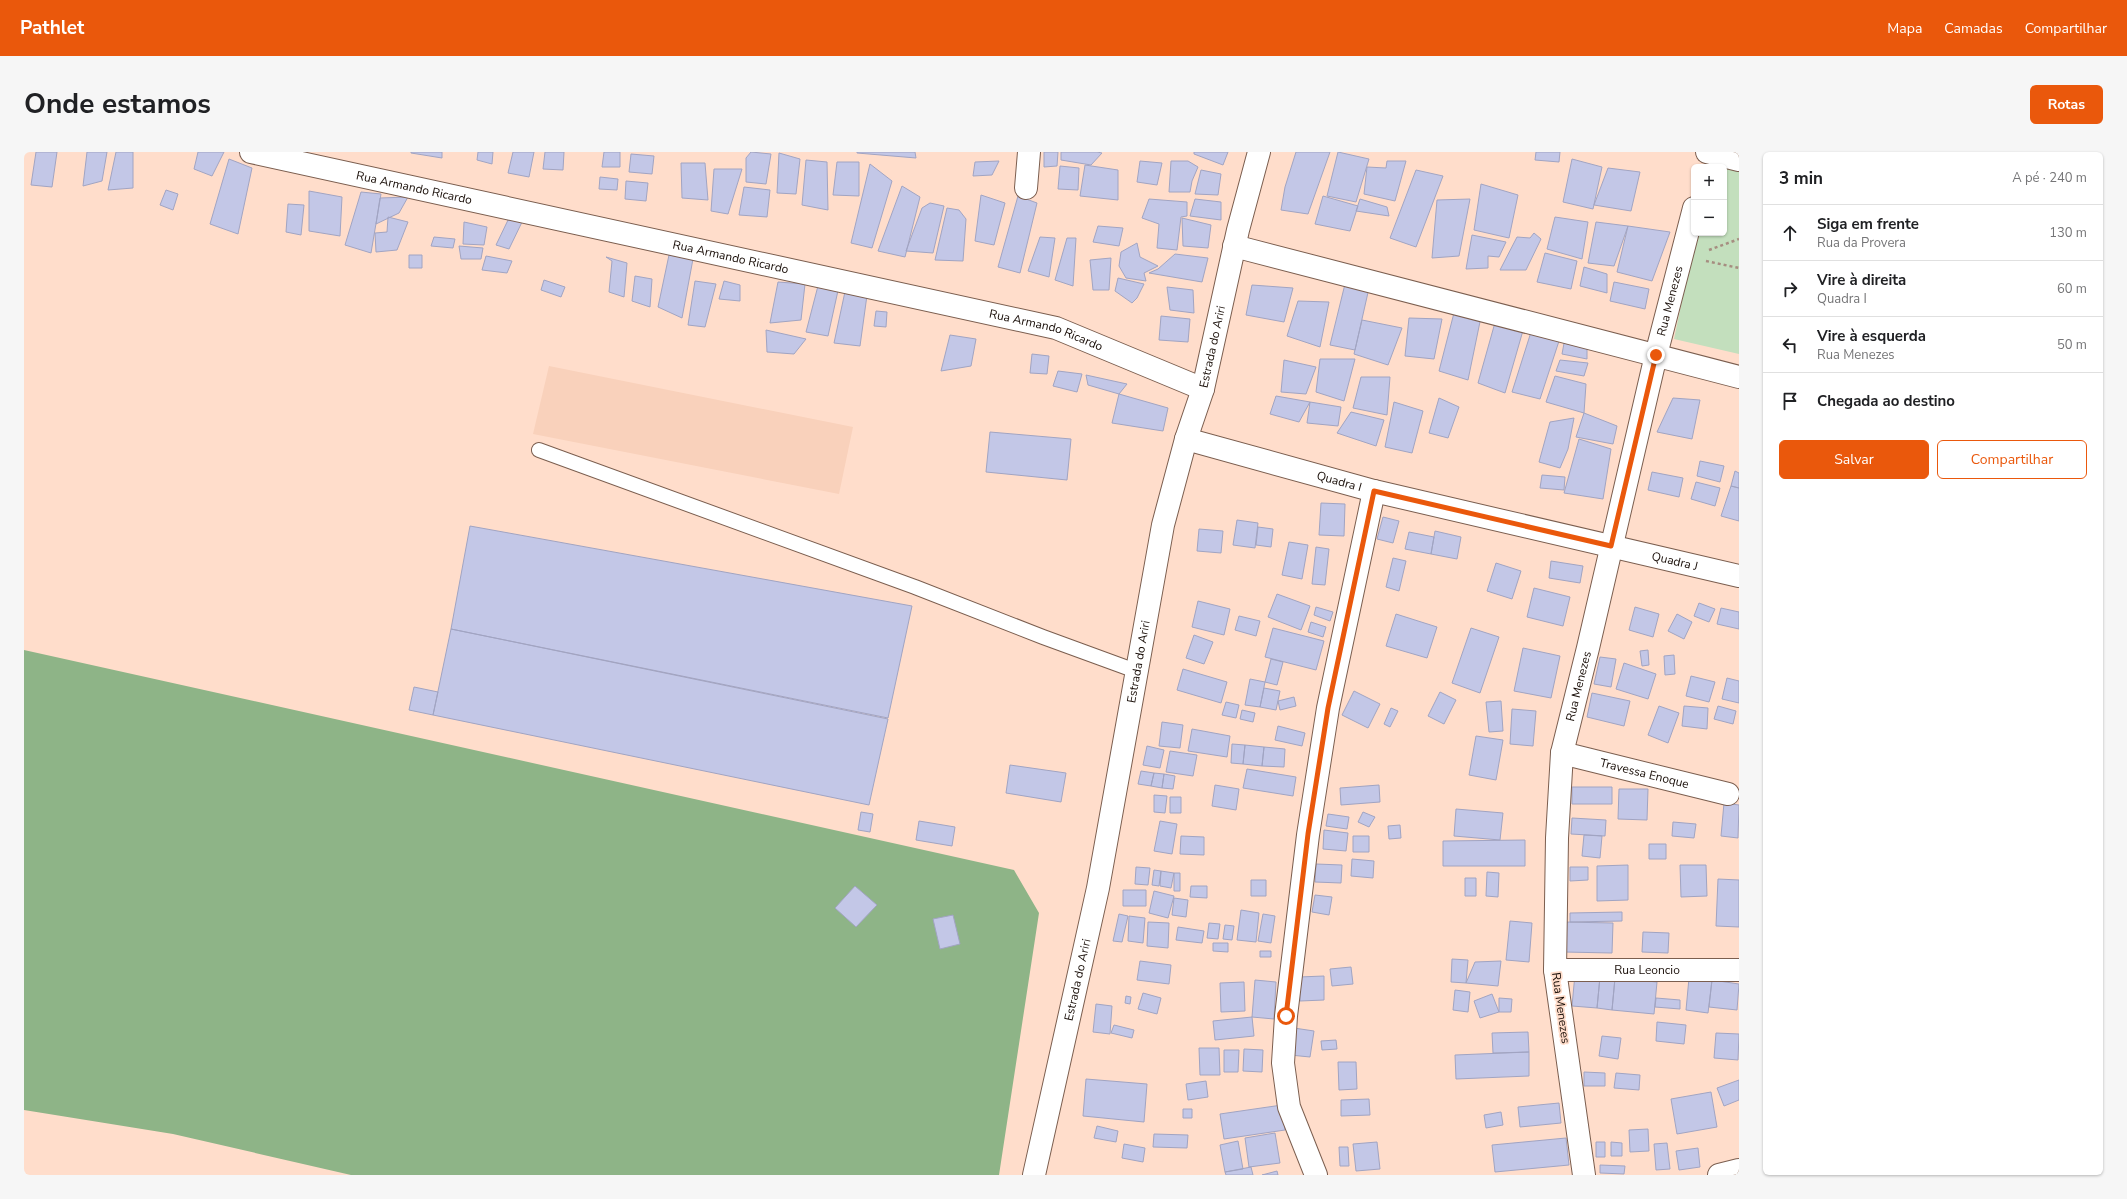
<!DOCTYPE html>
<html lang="pt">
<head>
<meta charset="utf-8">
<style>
	:root { --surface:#fff; --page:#f6f6f6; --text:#202124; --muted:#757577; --line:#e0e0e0; --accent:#ea580c }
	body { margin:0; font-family:"Nunito Sans",sans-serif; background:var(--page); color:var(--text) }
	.controls { position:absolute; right:12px; top:12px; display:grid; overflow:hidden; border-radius:6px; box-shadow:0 1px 3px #0004 }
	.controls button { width:36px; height:36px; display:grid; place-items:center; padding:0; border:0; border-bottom:1px solid var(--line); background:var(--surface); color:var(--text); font:20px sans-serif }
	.stop { position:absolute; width:12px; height:12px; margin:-9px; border:3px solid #ea580c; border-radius:50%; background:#fff }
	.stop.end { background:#ea580c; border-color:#fff; box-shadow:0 1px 4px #0008 }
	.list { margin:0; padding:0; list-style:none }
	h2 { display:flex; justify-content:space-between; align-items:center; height:52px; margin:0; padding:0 16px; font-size:17px }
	h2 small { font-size:13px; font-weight:400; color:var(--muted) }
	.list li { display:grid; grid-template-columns:26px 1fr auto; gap:12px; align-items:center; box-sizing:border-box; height:56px; padding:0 16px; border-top:1px solid var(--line) }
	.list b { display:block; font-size:15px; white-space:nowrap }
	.list p { margin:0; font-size:13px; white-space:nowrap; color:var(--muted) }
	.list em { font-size:13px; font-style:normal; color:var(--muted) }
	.actions { display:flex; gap:8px; padding:12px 16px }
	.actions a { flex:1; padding:9px 0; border:1px solid var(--accent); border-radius:6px; text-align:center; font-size:14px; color:var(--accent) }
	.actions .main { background:var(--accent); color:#fff }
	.icon { flex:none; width:22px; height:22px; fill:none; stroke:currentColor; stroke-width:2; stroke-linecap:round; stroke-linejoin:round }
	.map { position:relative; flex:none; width:1715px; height:1023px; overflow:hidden; border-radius:6px }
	header { display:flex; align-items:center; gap:24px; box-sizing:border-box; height:56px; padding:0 20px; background:var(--accent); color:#fff }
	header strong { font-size:19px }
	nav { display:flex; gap:22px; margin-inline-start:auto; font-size:14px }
	.intro { display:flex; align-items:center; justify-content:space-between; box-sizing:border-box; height:96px; padding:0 24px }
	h1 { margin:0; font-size:28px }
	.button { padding:10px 18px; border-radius:6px; background:var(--accent); color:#fff; font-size:14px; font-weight:700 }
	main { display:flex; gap:24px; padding:0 24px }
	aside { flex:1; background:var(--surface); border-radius:6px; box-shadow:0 1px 3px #0004 }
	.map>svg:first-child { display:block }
</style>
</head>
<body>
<header>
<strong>Pathlet</strong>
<nav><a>Mapa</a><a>Camadas</a><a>Compartilhar</a></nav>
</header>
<div class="intro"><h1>Onde estamos</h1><a class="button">Rotas</a></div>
<main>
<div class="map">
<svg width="1715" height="1023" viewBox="0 0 1715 1023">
	<rect width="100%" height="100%" fill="#ffddcb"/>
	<path fill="#f9d1bb" d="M525,214L829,275L815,342L509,282Z"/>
	<path fill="#c3dfbd" d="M1700,15L1715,19V202L1650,187L1672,81H1700Z"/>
	<path fill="#8eb487" d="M0,498L990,718L1015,761L975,1023H327L149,982L0,958Z"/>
	<path fill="#c3c7e7" stroke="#a1a4c2" d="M12,0H33L28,35L7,33Z
		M63,0H83L78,29L59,34Z
		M92,0H109V36L84,38Z
		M174,0H200L188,24L170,17Z
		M387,0H418V6L387,1Z
		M454,0H469L468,12L453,8Z
		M489,0H510L505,25L484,21Z
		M521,0H540L539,18L519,17Z
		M580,0H596V15H578Z
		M727,0L747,2L742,32L722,30V6Z
		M833,0H891L892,6L833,1Z
		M1020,0H1034L1033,14L1020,15Z
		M1037,0H1073L1078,1L1067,13L1037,8Z
		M1170,0H1204L1199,13L1170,2Z
		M1272,0H1306L1284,62L1257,58L1261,35Z
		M1314,0L1345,7L1332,50L1303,44Z
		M1512,0H1536L1535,10L1511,8Z
		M755,1L776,7L772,42L753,41Z
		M607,2L630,4L628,22L605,20Z
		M205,7L228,16L214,82L186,72Z
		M1548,7L1578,15L1569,57L1539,50Z
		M782,8L803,10L804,58L778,53Z
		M975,9L968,23L949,24L951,10Z
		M1116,9L1138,11L1133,33L1113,30Z
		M1147,9H1164L1174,15L1168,29L1166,40H1145Z
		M1363,9H1382L1371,49L1340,42L1343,15L1362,16Z
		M813,10H835V44L809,43Z
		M657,11H681L684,48L658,46Z
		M846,12L868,29L848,96L827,91Z
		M1061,13L1094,18V48L1056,44Z
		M1036,14L1055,16L1054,38L1034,37Z
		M1584,16L1616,20L1607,59L1570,53Z
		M690,17H718L704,62L687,59Z
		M1177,18L1197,22L1194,43L1171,42Z
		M1392,18L1419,24L1392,95L1366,86Z
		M576,25L594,27L593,38L575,37Z
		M602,29L624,31L622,49L601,47Z
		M1457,32L1494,43L1485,86L1450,78Z
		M878,34L896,45L881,105L854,99Z
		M720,35L746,38L743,65L715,63Z
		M142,38L154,42L149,58L136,53Z
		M285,39L318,45L316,84L285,79Z
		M337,40L357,42L347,101L321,93Z
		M957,43L981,51L970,93L951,89Z
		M994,44L1013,51L996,121L974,115Z
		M1299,44L1334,54L1326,79L1291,72Z
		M384,45L375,61L352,72L356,46Z
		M1125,47L1163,50V64L1157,65L1153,98L1133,96L1135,72L1118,66Z
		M1171,47L1197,50V68L1166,64Z
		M1336,47L1363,55L1365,64L1332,59Z
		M1446,47L1435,104L1408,106L1413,48Z
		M906,51L920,54L909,101L882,99L898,56Z
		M264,52L280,53L277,83L262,80Z
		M923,56L935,58L942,67L939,109L911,108Z
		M364,65L384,70L373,98L352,100L351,81L363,80Z
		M1531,65L1564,70L1558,107L1523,97Z
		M485,66L499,68L485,97L472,93Z
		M1158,66L1187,73L1184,96L1159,94Z
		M440,70L463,75L460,93L439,92Z
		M1572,70L1604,74L1590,114L1564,111Z
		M1074,74L1099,76L1095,94L1069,90Z
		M1604,74L1646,80L1628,129L1593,120Z
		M1510,81L1517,87L1502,118H1476L1493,85L1506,86Z
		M1448,83L1482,90L1475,105L1464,104V116L1442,117Z
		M410,85L431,87L429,96L407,94Z
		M1016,85L1031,86L1025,125L1004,119Z
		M1043,86H1052L1049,134L1031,128Z
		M1113,91L1116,105L1134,114L1120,121L1122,129L1102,126L1095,114L1097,100Z
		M435,94L459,96L457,107H437Z
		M1521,101L1553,109L1547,137L1513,130Z
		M1151,102L1184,106L1178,130L1125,121L1134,117Z
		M385,103H398V116H385Z
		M645,103L669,107L658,166L634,155Z
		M462,104L488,109L483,121L458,118Z
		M582,105L603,111L600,145L585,140L588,109Z
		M1087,106L1085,138H1069L1066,108Z
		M1560,115L1583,122V141L1556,134Z
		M611,124L628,127L626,155L608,149Z
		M1094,126L1120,132L1113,146L1108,151L1091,139Z
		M520,128L541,135L537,145L517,138Z
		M671,129L692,132L681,175L664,173Z
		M700,129L716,133V149L695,147Z
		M754,130L781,132L777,168L746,171Z
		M795,130L815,134L804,184L782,180Z
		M1590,130L1625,137L1621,157L1586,149Z
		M1321,132L1345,136L1331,198L1306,193Z
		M1228,133L1269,136L1260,170L1222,163Z
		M822,135L844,136L836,194L810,191Z
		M1143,135L1169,138L1170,161L1146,158Z
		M1274,149L1305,150L1296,195L1263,184Z
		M1431,157L1458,160L1444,228L1415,219Z
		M852,159L863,160L862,175L850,174Z
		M1137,164L1166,167L1164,190L1135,188Z
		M1385,166L1418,167L1410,207L1381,204Z
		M1472,167L1500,175L1481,241L1454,231Z
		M1338,168L1378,176L1364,213L1330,202Z
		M742,178L782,187L770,202L743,200Z
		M1507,180L1536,186L1516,247L1488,240Z
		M926,183L952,187L947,214L917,219Z
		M1541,186L1563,192V207L1538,202Z
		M1008,202L1025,204L1023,222L1006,221Z
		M1296,207H1331L1320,249L1292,240Z
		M1260,208L1292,215L1282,242L1257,240Z
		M1536,208L1564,211L1560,224L1532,219Z
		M1034,219L1058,222L1053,240L1029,234Z
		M1062,223L1103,232L1095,242L1064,233Z
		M1531,224L1562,232L1560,261L1522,250Z
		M1337,225H1366L1363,263L1329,256Z
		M1095,242L1144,256L1139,279L1088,271Z
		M1252,244L1286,250L1275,270L1246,262Z
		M1415,246L1435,255L1424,286L1405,281Z
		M1649,246L1676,248L1668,287L1633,280Z
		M1286,250L1317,255L1314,274L1283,271Z
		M1370,250L1399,259L1388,301L1361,295Z
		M1327,260L1360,268L1352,294L1313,281Z
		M1560,261L1593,274L1589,292L1552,285Z
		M1550,266L1544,297L1536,316L1515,310L1526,270Z
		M966,280L1047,287L1043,328L962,320Z
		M1555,287L1587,297L1579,347L1540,341Z
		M1676,309L1700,314L1696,330L1673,324Z
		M1711,319L1715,321V336L1707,334Z
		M1628,320L1659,326L1655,345L1624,338Z
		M1518,323L1541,325L1540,338L1516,336Z
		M1672,330L1696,336L1691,354L1667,347Z
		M1707,334L1715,336V369L1697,364Z
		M1297,351L1321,352L1320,384L1295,383Z
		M1359,365L1375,369L1369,391L1353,387Z
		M1213,368L1234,371L1231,396L1209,393Z
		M446,374L888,454L864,566L427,477Z
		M1234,375L1249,377L1247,395L1232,393Z
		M1175,377L1199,379L1197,401L1173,399Z
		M1411,379L1437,385L1433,407L1407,402Z
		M1385,380L1410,385L1407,402L1381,397Z
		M1265,390L1284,393L1278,427L1258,423Z
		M1292,395L1305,397L1301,433L1288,432Z
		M1369,406L1382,409L1375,439L1362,435Z
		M1527,409L1559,414L1556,431L1525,426Z
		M1472,411L1497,419L1488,447L1463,439Z
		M1510,436L1546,445L1539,474L1503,465Z
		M1253,442L1286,454L1277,478L1244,465Z
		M1174,449L1206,457L1200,483L1168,475Z
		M1675,451L1691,457L1685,470L1670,464Z
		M1292,455L1309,460L1306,469L1290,463Z
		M1611,455L1635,462L1629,485L1605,478Z
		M1697,456L1715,460V477L1693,472Z
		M1372,462L1413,475L1403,506L1362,494Z
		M1653,462L1668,470L1660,487L1644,479Z
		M1215,464L1236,469L1232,484L1211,478Z
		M1287,470L1302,475L1299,485L1284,480Z
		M1249,476L1300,489L1292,518L1241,505Z
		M1447,476L1475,485L1456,541L1428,531Z
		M427,477L864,567L845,653L409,563Z
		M1170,483L1189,490L1180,512L1162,506Z
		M1499,496L1536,504L1527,546L1490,539Z
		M1624,498L1625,513L1618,514L1616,499Z
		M1650,503L1651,522L1641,523L1640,504Z
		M1576,505L1592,507L1587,535L1570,532Z
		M1247,507L1259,510L1253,533L1241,530Z
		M1600,511L1632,522L1624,547L1592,537Z
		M1159,517L1203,530L1197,551L1153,538Z
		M1667,524L1691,530L1685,550L1662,544Z
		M1703,526L1715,529V551L1698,547Z
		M1226,527L1241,530L1236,555L1221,553Z
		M390,535L414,540L409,563L385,558Z
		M1240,536L1256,539L1252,558L1236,555Z
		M1330,539L1356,552L1344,576L1318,563Z
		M1416,540L1432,548L1420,572L1404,564Z
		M1568,541L1606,549L1600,574L1563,565Z
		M1270,545L1272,554L1256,558L1254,549Z
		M1477,549L1479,579L1465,580L1462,550Z
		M1202,550L1215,553L1212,566L1198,563Z
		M1635,554L1655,561L1644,591L1624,583Z
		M1660,554L1684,556L1683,577L1658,574Z
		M1694,554L1712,559L1709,572L1690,567Z
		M1367,556L1374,559L1366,575L1360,572Z
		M1488,557L1512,559L1509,594L1486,592Z
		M1218,558L1231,561L1229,570L1216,567Z
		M1138,570L1159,573L1156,596L1135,594Z
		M1254,574L1281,581L1278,594L1251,588Z
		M1168,577L1206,584L1203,605L1164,599Z
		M1452,584L1479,588L1472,628L1445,623Z
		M1208,592L1221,593L1219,612L1207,611Z
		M1221,593L1240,595L1238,614L1219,612Z
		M1123,594L1140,598L1136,616L1119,613Z
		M1240,595L1261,597L1260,615L1238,614Z
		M1146,599L1173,603L1169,624L1142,620Z
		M986,613L1042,621L1037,650L982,641Z
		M1223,617L1272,625L1269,644L1219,636Z
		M1117,619L1130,621L1127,634L1114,632Z
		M1130,621L1140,622L1138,636L1127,634Z
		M1140,622L1151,624L1149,637L1138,636Z
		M1191,633L1215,637L1212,658L1188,654Z
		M1355,633L1356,650L1317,653L1316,636Z
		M1548,635H1588V652H1548Z
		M1595,637H1624L1623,668L1594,667Z
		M1130,643L1143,644L1141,661L1130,660Z
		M1146,645H1157V661H1146Z
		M1700,651L1715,653L1714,686L1697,684Z
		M1432,657L1479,661L1476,688L1430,684Z
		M837,660L849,662L846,680L834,678Z
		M1339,660L1351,665L1345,675L1334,670Z
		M1304,662L1325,665L1323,677L1302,674Z
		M1548,666L1582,668L1581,684L1547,682Z
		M895,669L931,675L928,694L892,688Z
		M1136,669L1153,672L1148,702L1130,699Z
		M1649,670L1672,672L1670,686L1648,684Z
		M1376,673L1377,686L1365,687L1364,674Z
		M1300,678L1324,681L1322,699L1299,697Z
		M1560,683L1578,684L1576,706L1558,704Z
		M1157,684L1180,685V703L1156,702Z
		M1329,684H1345V700H1329Z
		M1501,688V714H1419V689Z
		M1625,692H1642V707H1625Z
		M1328,707L1350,709L1349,726L1327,724Z
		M1292,712L1318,713L1317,731L1291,730Z
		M1604,713V748L1573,749V714Z
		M1656,713H1682L1683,744L1657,745Z
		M1112,715L1126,716L1124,733L1111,732Z
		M1546,715H1564V728L1546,729Z
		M1130,718L1137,719L1135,734L1128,733Z
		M1137,719L1150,721L1147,736L1136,734Z
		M1463,720L1475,721L1474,745L1462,744Z
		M1150,721H1156V739H1150Z
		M1441,726H1452V744H1441Z
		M1694,727L1715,728V775L1692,774Z
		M1227,728H1242V744H1227Z
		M831,734L853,753L832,775L811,756Z
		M1167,734H1183V746L1166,745Z
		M1099,738H1122V754H1099Z
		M1130,739L1150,744L1144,766L1125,761Z
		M1291,743L1308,745L1305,763L1288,760Z
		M1150,746L1164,748L1162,765L1148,763Z
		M1217,758L1235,761L1232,790L1213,788Z
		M1598,760V769L1546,770V761Z
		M1095,762L1104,764L1098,790L1089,789Z
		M1239,762L1251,764L1247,791L1234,789Z
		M929,763L936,792L916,797L909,767Z
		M1105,764L1121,766L1119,791L1104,789Z
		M1486,769L1508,771L1505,810L1482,808Z
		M1124,770L1145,771L1144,796L1123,794Z
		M1540,770L1589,771L1588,801L1540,800Z
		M1185,771L1196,772L1194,787L1183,786Z
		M1201,773L1210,774L1208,788L1199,787Z
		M1154,775L1180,779L1178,791L1152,788Z
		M1619,780L1645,781L1644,801L1618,800Z
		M1189,791H1204V800L1189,799Z
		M1236,799H1247V805H1236Z
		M1428,807L1444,808L1442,831L1427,830Z
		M1116,809L1147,813L1145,832L1113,828Z
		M1477,809L1474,834L1442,831L1451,810Z
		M1327,815L1329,832L1308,834L1306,817Z
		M1551,822L1576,825L1573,856L1548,854Z
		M1300,824V848L1276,849L1275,825Z
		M1576,825L1591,826L1588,858L1573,856Z
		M1591,826L1633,830L1630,862L1588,858Z
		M1665,826L1688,828L1684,861L1662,858Z
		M1231,828L1252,830L1250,867L1228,865Z
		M1688,828L1715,832L1713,858L1685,855Z
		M1220,830L1221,859L1197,860L1196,831Z
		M1431,838L1446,840L1444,860L1429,858Z
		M1119,841L1137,846L1133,862L1114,857Z
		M1468,842L1475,860L1456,866L1450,849Z
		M1102,844L1107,845L1106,852L1101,851Z
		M1475,846L1488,847L1487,860H1475Z
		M1632,846L1656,848V857L1631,855Z
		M1072,852L1088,854L1086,882L1069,880Z
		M1228,865L1230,884L1191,888L1189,869Z
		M1633,870L1662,873L1660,892L1632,889Z
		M1090,873L1110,878L1108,886L1087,881Z
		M1270,876L1290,879L1286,905L1266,903Z
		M1504,880L1505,900L1469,901L1468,881Z
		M1692,881L1715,882L1714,908L1690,906Z
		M1578,884L1597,886L1594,907L1575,904Z
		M1312,888L1313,897L1298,898L1297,889Z
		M1175,896H1195L1196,923H1176Z
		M1220,897L1239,898L1238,920L1219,919Z
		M1200,898H1215L1214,920H1200Z
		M1505,900V924L1432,927L1431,903Z
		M1314,910H1332L1333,937L1315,938Z
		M1560,920L1581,921V934H1560Z
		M1592,921L1616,923L1615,938L1590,936Z
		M1062,927L1123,932L1120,970L1059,964Z
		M1715,928V948L1700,954L1693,936Z
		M1182,929L1184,945L1164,948L1162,932Z
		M1687,940L1693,975L1653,982L1647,947Z
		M1345,947L1346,963L1317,964V948Z
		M1535,951L1537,971L1496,975L1494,955Z
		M1258,953L1261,978L1200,987L1196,962Z
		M1159,957H1168V966H1159Z
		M1477,960L1479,973L1462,976L1460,963Z
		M1073,974L1094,979L1092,990L1070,986Z
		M1624,977L1625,999L1606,1000L1605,978Z
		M1251,981L1256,1011L1225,1015L1221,986Z
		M1130,982L1164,983L1163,996L1129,995Z
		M1542,986L1545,1013L1471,1020L1468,993Z
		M1214,989L1219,1017L1201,1020L1196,993Z
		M1353,990L1356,1017L1332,1019L1329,992Z
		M1572,990H1581V1005H1572Z
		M1587,990L1598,991V1004H1587Z
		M1643,991L1646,1017L1632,1018L1630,992Z
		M1100,992L1121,996L1119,1010L1098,1006Z
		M1315,995H1324L1325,1014H1316Z
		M1674,996L1676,1015L1655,1018L1652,999Z
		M1576,1013L1601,1014L1600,1022L1576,1021Z
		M1227,1015L1229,1023H1202L1201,1020Z
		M1253,1019L1254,1023H1238Z"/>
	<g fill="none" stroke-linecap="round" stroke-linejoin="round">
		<g stroke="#7b5e4f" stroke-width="16">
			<path id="service" d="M515,298L891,435L1019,485L1112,519"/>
		</g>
		<g stroke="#7b5e4f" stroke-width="24">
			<g id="minor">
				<path id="s1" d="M227,0L1032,176L1179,237"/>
				<path d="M1683,0L1715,8"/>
				<path d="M1002,36L1005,0"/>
				<path d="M1210,94L1715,225"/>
				<path id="s2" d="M1162,287L1350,339L1715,424"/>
				<path id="s3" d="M1538,601L1704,642"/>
				<path id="s4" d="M1531,818H1715"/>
				<path id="s5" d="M1010,1023L1074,736L1139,373L1162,287L1179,237L1214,78L1235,0"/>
				<path d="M1292,1023L1265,955L1259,911L1262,864L1284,683L1304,556L1350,339"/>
				<path id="s6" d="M1560,1023L1531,818L1533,686L1538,601L1564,496L1632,203L1670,56"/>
				<path d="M1695,1023L1715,1018"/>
			</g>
		</g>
		<path stroke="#a68d80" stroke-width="2.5" stroke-dasharray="3 3" stroke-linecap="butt" d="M1685,98L1715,87
			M1682,109L1715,116"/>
		<use href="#service" stroke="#fff" stroke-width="14"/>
		<use href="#minor" stroke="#fff" stroke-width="22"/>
	</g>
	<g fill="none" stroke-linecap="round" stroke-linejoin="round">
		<path stroke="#ea580c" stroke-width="5" d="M1262,864L1284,682L1304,556L1350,339L1587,394L1632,203"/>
	</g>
	<g text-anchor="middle" stroke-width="3.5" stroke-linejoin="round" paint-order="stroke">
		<g font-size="12" fill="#180d07" stroke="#ffddcb">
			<text dy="4" stroke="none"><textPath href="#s1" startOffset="167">Rua Armando Ricardo</textPath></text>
			<text dy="4" stroke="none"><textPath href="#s1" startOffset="491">Rua Armando Ricardo</textPath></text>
			<text dy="4" stroke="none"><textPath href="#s6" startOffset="889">Rua Menezes</textPath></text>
			<text dy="4" stroke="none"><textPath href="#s1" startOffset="815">Rua Armando Ricardo</textPath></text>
			<text dy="4" stroke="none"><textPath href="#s5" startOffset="848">Estrada do Ariri</textPath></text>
			<text dy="4" stroke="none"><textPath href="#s2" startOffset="159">Quadra I</textPath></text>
			<text dy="4" stroke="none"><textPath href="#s2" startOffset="504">Quadra J</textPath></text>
			<text dy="4" stroke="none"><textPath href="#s5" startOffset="524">Estrada do Ariri</textPath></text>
			<text dy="4" stroke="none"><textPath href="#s6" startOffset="493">Rua Menezes</textPath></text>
			<text dy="4" stroke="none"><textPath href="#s3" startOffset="85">Travessa Enoque</textPath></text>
			<text dy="4" stroke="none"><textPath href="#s4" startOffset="92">Rua Leoncio</textPath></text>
			<text dy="4" stroke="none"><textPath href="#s5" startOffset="200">Estrada do Ariri</textPath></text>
			<text transform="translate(1537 856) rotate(82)" y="4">Rua Menezes</text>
		</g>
	</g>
</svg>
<div class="controls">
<button>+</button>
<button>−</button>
</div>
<div class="stop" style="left:1262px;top:864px"></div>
<div class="stop end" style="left:1632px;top:203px"></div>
</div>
<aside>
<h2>3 min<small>A pé · 240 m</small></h2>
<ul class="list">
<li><svg class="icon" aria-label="ahead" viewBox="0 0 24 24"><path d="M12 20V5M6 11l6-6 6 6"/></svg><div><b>Siga em frente</b><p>Rua da Provera</p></div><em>130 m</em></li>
<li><svg class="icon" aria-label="right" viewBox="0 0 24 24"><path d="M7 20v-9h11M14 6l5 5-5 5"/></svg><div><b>Vire à direita</b><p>Quadra I</p></div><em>60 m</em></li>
<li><svg class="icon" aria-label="left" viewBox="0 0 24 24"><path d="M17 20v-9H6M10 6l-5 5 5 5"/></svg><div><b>Vire à esquerda</b><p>Rua Menezes</p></div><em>50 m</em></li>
<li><svg class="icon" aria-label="arrive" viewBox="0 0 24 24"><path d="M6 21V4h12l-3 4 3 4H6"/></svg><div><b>Chegada ao destino</b></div></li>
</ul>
<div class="actions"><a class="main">Salvar</a><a>Compartilhar</a></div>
</aside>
</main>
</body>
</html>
